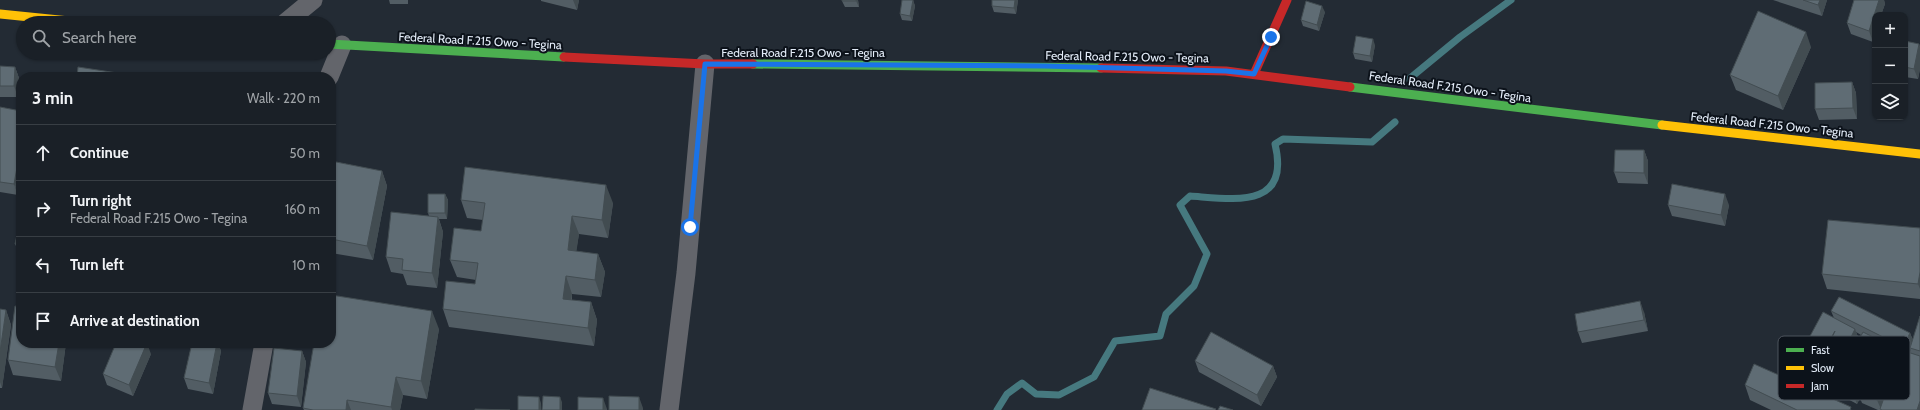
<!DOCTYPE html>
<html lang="en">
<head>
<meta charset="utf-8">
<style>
	:root { --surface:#1a2027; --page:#23282f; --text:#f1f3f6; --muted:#9fa3a7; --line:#383e44 }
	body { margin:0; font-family:Cabin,sans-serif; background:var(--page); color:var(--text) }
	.controls { position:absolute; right:12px; top:12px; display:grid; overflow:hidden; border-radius:8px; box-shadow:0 1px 3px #0004 }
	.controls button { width:36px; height:36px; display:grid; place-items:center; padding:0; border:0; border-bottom:1px solid var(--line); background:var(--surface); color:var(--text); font:20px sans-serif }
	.stop { position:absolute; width:12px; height:12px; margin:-9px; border:3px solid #1a73e8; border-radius:50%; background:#fff }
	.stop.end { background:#1a73e8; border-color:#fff; box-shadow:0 1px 4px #0008 }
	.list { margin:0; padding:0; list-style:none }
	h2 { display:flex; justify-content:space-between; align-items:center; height:52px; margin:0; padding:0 16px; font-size:17px }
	h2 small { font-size:13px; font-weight:400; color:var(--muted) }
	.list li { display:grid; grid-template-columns:26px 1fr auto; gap:12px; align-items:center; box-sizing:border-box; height:56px; padding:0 16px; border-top:1px solid var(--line) }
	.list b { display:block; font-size:15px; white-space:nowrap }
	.list p { margin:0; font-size:13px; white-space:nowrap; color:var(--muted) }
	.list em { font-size:13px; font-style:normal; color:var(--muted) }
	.icon { flex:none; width:22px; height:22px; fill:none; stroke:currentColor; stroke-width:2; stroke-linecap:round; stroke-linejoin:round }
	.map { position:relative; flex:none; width:1920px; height:410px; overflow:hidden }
	.search { position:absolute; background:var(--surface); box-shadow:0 1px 3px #0004; left:16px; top:16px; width:320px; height:44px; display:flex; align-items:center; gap:10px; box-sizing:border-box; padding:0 14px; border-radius:22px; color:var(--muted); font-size:15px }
	.panel { position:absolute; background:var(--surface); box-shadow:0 1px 3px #0004; left:16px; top:72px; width:320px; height:276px; border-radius:16px }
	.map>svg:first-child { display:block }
</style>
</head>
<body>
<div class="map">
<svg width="1920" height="410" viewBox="0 0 1920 410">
	<rect width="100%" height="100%" fill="#232b34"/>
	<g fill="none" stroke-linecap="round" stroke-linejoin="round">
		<path stroke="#46797f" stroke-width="7" d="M1409,79L1460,37L1511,0
			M997,410L1007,394L1022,383L1036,394L1059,395L1094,377L1115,341L1160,336L1166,314L1194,286L1207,254L1180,205L1190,196C1233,199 1291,210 1275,144L1283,139L1372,142L1395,122"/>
		<path stroke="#63656b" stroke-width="19" d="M285,23L313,0
			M329,77L342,45
			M252,410L264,343
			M669,410L686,273L705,64"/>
		<path stroke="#4caf50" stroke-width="9" d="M329,44L564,57
			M753,64L1101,68
			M1350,87L1662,125"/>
		<path stroke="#ffc107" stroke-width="9" d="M0,14L89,23
			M1662,125L1920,154"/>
		<path stroke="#c62828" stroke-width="9" d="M564,57L705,64H753
			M1101,68L1226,71L1350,87
			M1254,74L1287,0"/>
	</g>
	<path fill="#525d64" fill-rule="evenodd" d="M389,0H408V4H390Z
		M541,0H579L577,10L541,1Z
		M858,0L859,7H845L842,1Z
		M913,0L915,6L912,21L902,20L900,14Z
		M992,0H1018L1016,14L994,12L992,6Z
		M1773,0H1827L1822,16Z
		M1854,0H1884L1885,4L1881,15H1875V35L1873,42L1851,34L1847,23Z
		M1325,12L1319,31L1303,26L1301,20Z
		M1905,41L1919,44L1920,47V69L1918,79L1905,77Z
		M1375,45L1372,62L1355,59L1353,53Z
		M1811,47L1783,110L1736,90L1730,75Z
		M0,66L15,67L19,78L18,97H0Z
		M1852,82L1856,93L1857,119L1819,120L1815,109Z
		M0,107L21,111V196H19V194L18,195L0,192Z
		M1644,150L1648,161V184L1618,183L1614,172Z
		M331,161L382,171L387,186L373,260L331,253Z
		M445,194L448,200L447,219H439L443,232L437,288L407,285L403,274L391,272L386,257L429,216L428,213Z
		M461,200L613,203L608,238L579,234L576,251L598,254L605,272L601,297L572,294V300L591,302L597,320L594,346L449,327L443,309L475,284L476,280L457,277L450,260L481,231L483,220L467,218Z
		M1668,205H1729L1725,226L1672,216Z
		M21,221V251L18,250L15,244Z
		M1920,228V299L1827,289L1822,274Z
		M0,309L6,310L11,325L2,388H0Z
		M1831,311L1910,333L1913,340L1920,316V410H1878L1862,403L1860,398L1857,404L1840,395L1837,386L1833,393L1819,386L1817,381L1815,384L1799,375L1795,364L1834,318ZM1856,332L1861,335L1859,339Z
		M1644,312L1648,331L1582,343L1578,332Z
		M439,329L427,399L403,395L400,410H304L303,408Z
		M21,343H66L61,381L13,375L8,360Z
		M192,343H218L221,351L213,394L188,389L184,378Z
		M302,351L306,362L301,407L272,404L268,393Z
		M151,354L133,396L107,385L103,374Z
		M1195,361L1273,366L1277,377L1261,406L1199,372Z
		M1745,385L1852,410H1771L1750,400Z"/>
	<path fill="#424c51" d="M573,0H579L577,10Z
		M856,0H858L859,7L856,1Z
		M913,0L915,6L912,21L910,16Z
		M1015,0H1018L1016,14L1014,8Z
		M1820,0H1827L1822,16L1818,5Z
		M1879,0H1884L1885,4L1881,15H1875V35L1873,42L1869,31Z
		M1322,6L1325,12L1319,31L1317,25Z
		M1806,32L1811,47L1783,110L1778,96Z
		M1373,39L1375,45L1372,62L1370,56Z
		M1919,44L1920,47V69L1918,79L1914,69Z
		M15,67L19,78L18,97L14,86Z
		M1852,82L1856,93L1857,119L1853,108Z
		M21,146V180L15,185L18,195L14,184Z
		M1644,150L1648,161V184L1644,173Z
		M382,171L387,186L373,260L367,246Z
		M606,185L613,203L608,238L602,220Z
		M445,194L448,200L447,219L445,213Z
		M1725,194L1729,205L1725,226L1721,215Z
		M572,216L579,234L574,268L568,250Z
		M438,217L443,232L437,288L432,273Z
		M598,254L605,272L601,297L595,280Z
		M1920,272V289L1918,284Z
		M566,276L572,294L569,317L563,299Z
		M1640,301L1644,312L1648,331L1644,320Z
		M591,302L597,320L594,346L588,328Z
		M6,310L11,325L2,388L0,382V352Z
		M432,311L439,329L427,399L421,381Z
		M1855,329L1859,340L1836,384L1837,386L1833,393L1829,382Z
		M1835,331L1815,375L1817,381L1815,384L1811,373Z
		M1910,333L1914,344L1910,348L1911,350L1907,358L1903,347Z
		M59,343H66L61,381L55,367Z
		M147,343L151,354L133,396L129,385Z
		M217,343H218L221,351L213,394L209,383Z
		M1874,349L1858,392L1860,398L1857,404L1853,393Z
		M1897,350L1901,360L1881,409L1877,400Z
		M302,351L306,362L301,407L297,396Z
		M1273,366L1277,377L1261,406L1257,395Z
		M396,377L403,395L400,410H392L391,407Z
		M539,397L541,403V410H539Z
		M560,397L562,402V410H560Z
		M639,397L643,408V410H639Z
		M603,398L607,409V410H603Z
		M347,400L351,410H346Z
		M1920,401V410H1917Z"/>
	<path fill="#5f6c74" stroke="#424c51" d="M842,0H856V1H842Z
		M902,0H913L910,16L900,14Z
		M992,0H1015L1014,8L992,6Z
		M1803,0H1820L1818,5Z
		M1854,0H1879L1869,31L1847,23Z
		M1306,1L1322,6L1317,25L1301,20Z
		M1758,11L1806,32L1778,96L1730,75Z
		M1356,36L1373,39L1370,56L1353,53Z
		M1905,41L1919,44L1914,69L1905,67Z
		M0,66L15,67L14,86H0Z
		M78,67L144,77H77Z
		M60,74V77H46V75Z
		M1852,82L1853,108L1815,109V83Z
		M0,107L21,111V146L14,184L0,182Z
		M1615,150H1644V173L1614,172Z
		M21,153V186L15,185Z
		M331,161L382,171L367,246L331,239Z
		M465,167L606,185L602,220L572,216L568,250L598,254L595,280L566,276L563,299L591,302L588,328L443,309L446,281L475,284L478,263L450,260L454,228L481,231L485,203L461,200Z
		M1672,184L1725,194L1721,215L1668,205Z
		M428,194H445V213H428Z
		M391,212L438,217L432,273L402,270L403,259L386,257Z
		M1828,220L1920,228V272L1918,284L1822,274Z
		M20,221H21V245L15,244Z
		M331,295L432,311L421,381L396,377L391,407L347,400L346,410H313L303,408L314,343H331Z
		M1839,297L1910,333L1903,347L1831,311Z
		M1640,301L1644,320L1578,332L1575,314Z
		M15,306L21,307V343H59L55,367L8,360Z
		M0,309L6,310L0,352Z
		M1823,312L1855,329L1829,382L1815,375L1835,331L1811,373L1795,364Z
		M1920,316V351L1910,348Z
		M1211,332L1273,366L1257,395L1195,361Z
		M1863,332L1879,340L1878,342L1897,350L1877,400L1858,392L1874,349L1853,393L1836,384Z
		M116,343H147L129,385L103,374Z
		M192,343H217L209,383L184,378Z
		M274,348L302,351L297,396L268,393Z
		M1901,350L1920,356V401L1917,410H1882L1880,409Z
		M1754,364L1851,407L1850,410H1797L1745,385Z
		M1150,388L1216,409L1215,410H1142Z
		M518,396L539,397V410H518Z
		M543,396L560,397V410H542Z
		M609,396L639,397V410H609Z
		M578,397L603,398V410H578Z
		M1220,406L1233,410H1218Z
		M475,409L510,410H475Z"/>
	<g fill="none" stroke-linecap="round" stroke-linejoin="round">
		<path stroke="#1a73e8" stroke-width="5" d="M690,227L705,64L1045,66L1226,71L1254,74L1271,37"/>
	</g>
	<g text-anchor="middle" stroke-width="4" stroke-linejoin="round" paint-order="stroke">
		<g font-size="12" fill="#e4edf9" stroke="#0c121a">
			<text transform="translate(480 41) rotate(3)" y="4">Federal Road F.215 Owo - Tegina</text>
			<text x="803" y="57">Federal Road F.215 Owo - Tegina</text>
			<text transform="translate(1127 57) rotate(1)" y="4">Federal Road F.215 Owo - Tegina</text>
			<text transform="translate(1450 87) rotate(8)" y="4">Federal Road F.215 Owo - Tegina</text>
			<text transform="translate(1772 125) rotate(6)" y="4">Federal Road F.215 Owo - Tegina</text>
		</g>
	</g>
	<rect x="1778" y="336" width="132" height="64" rx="6" fill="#0c121a" stroke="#4d545d" stroke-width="1"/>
	<rect x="1786" y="348" width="18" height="4" fill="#4caf50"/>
	<rect x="1786" y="366" width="18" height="4" fill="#ffc107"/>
	<rect x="1786" y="384" width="18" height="4" fill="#c62828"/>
	<g font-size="11" fill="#e4edf9">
		<text x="1811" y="354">Fast</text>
		<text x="1811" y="372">Slow</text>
		<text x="1811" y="390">Jam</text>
	</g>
</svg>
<div class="controls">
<button>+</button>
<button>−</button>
<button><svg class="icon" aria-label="layers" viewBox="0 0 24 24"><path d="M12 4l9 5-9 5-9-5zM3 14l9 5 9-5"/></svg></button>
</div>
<div class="stop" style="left:690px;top:227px"></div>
<div class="stop end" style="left:1271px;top:37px"></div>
<div class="search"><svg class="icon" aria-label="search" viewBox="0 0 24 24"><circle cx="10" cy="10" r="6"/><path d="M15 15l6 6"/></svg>Search here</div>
<section class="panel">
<h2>3 min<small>Walk · 220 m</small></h2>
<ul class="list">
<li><svg class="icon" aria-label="ahead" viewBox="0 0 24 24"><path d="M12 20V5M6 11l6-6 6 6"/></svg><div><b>Continue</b></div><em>50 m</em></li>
<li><svg class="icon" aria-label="right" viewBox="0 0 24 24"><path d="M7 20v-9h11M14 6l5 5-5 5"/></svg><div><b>Turn right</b><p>Federal Road F.215 Owo - Tegina</p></div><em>160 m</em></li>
<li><svg class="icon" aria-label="left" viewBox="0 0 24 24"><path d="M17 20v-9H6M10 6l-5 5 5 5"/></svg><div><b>Turn left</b></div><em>10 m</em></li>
<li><svg class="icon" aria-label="arrive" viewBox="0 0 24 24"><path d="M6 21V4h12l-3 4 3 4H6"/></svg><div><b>Arrive at destination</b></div></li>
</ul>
</section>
</div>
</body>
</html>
